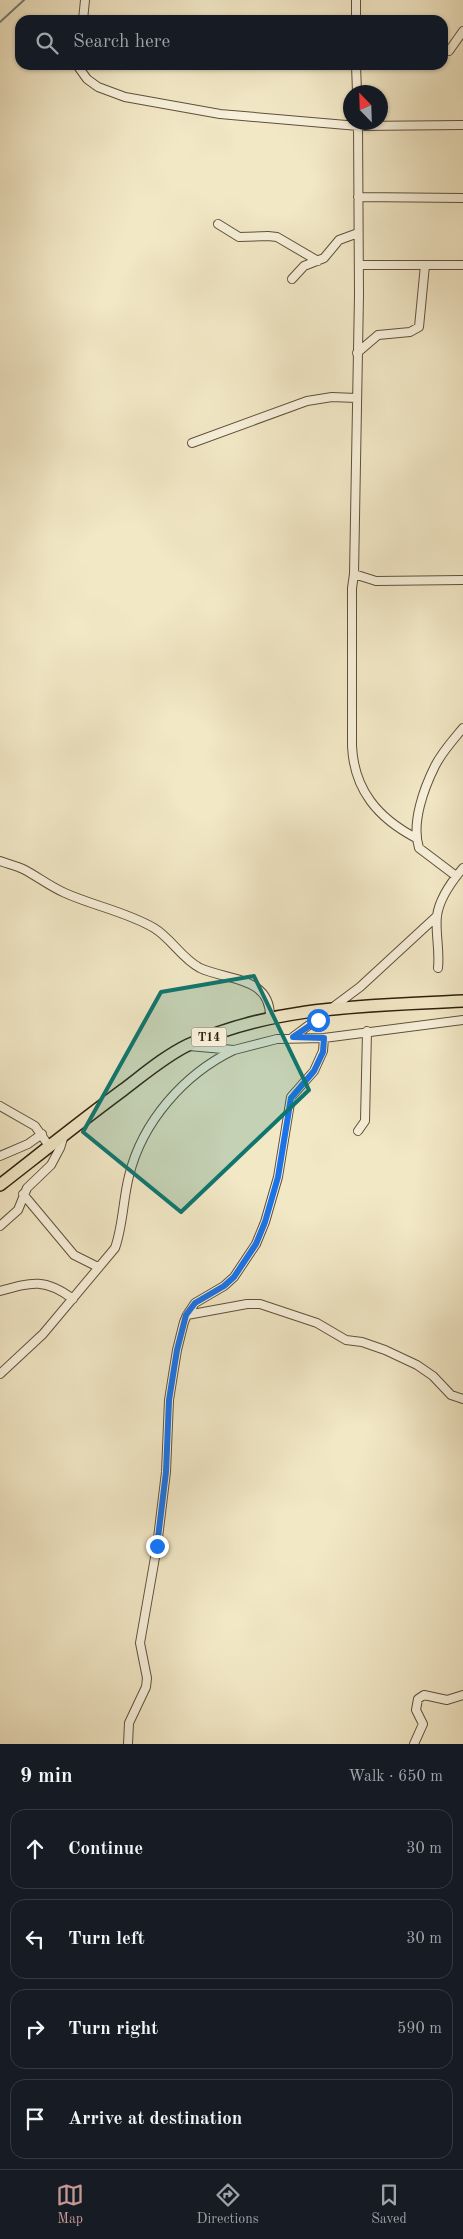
<!DOCTYPE html>
<html lang="en">
<head>
<meta charset="utf-8">
<style>
	:root { --surface:#171b24; --page:#20242c; --text:#f1f3f6; --muted:#9ea1a6; --line:#363941; --accent:#c59692 }
	body { margin:0; font-family:"Old Standard TT",serif; background:var(--page); color:var(--text) }
	.compass { position:absolute; left:343px; top:85px; width:45px; height:45px; border-radius:50%; background:var(--surface); box-shadow:0 1px 4px #0004; rotate:337deg }
	.stop { position:absolute; width:15px; height:15px; margin:-11px; border:4px solid #1a73e8; border-radius:50%; background:#fff }
	.stop.end { background:#1a73e8; border-color:#fff; box-shadow:0 1px 5px #0008 }
	.list { margin:0; padding:0; list-style:none }
	h2 { display:flex; justify-content:space-between; align-items:center; height:65px; margin:0; padding:0 20px; font-size:21px }
	h2 small { font-size:16px; font-weight:400; color:var(--muted) }
	.list li { display:grid; grid-template-columns:32px 1fr auto; gap:15px; align-items:center; box-sizing:border-box; height:80px; margin:0 10px 10px; padding:0 10px; border:1px solid var(--line); border-radius:15px }
	.list b { display:block; font-size:19px; white-space:nowrap }
	.list em { font-size:16px; font-style:normal; color:var(--muted) }
	.icon { flex:none; width:28px; height:28px; fill:none; stroke:currentColor; stroke-width:2; stroke-linecap:round; stroke-linejoin:round }
	.map { position:relative; flex:none; width:463px; height:1744px; overflow:hidden }
	.search { position:absolute; background:var(--surface); box-shadow:0 1px 4px #0004; left:15px; right:15px; top:15px; height:55px; display:flex; align-items:center; gap:12px; box-sizing:border-box; padding:0 18px; border-radius:15px; color:var(--muted); font-size:19px }
	.sheet { height:425px; background:var(--surface) }
	nav { display:flex; justify-content:space-around; align-items:center; box-sizing:border-box; height:70px; border-top:1px solid var(--line); background:var(--surface); font-size:14px; color:var(--muted) }
	nav a { display:grid; justify-items:center; gap:2px }
	nav .on { color:var(--accent) }
	.map>svg:first-child { display:block }
</style>
</head>
<body>
<div class="map">
<svg width="463" height="1744" viewBox="0 0 463 1744">
	<rect width="100%" height="100%" fill="#f2e8c6"/>
	<filter id="stains"><feTurbulence type="fractalNoise" baseFrequency=".004" numOctaves="4"/><feColorMatrix values="0 0 0 0 .2 0 0 0 0 .09 0 0 0 0 .02 0 0 0 .5 -.17"/></filter>
	<radialGradient id="worn" r=".72"><stop offset=".6" stop-color="#630" stop-opacity="0"/><stop offset="1" stop-color="#630" stop-opacity=".3"/></radialGradient>
	<g fill="none" stroke-linecap="round" stroke-linejoin="round">
		<path stroke="#737d77" stroke-width="2" d="M0,22L24,0"/>
		<g stroke="#60503a" stroke-width="10">
			<path id="minor" d="M83,20L85,0
				M356,20V0
				M449,51L463,31
				M77,65L87,79L98,87L125,97L220,114L358,126L463,125
				M356,65L357,92
				M358,122L359,295L354,574L376,581L463,580
				M358,197L463,198
				M218,224L239,237L268,236L277,237L318,261
				M359,265H463
				M292,279L304,266L324,258L339,240L358,233
				M357,353L378,335L410,332L419,327L425,265
				M192,443L307,401L332,397L356,398
				M354,574L352,588V746C354,790 378,818 416,838
				M0,861C8,864 17,866 25,870C38,877 51,887 65,893C94,906 127,912 154,928C171,938 182,959 200,968C228,981 271,976 270,1018
				M456,876L419,848C411,823 424,788 435,766C442,752 453,740 463,728
				M438,968C440,950 435,932 437,916C439,899 452,881 463,868
				M293,1037L360,987L437,916
				M189,1046L234,1050L277,1039L324,1038L463,1020
				M0,1106L35,1126L49,1146
				M358,1131L365,1121L367,1031
				M0,1156L28,1144L42,1134
				M23,1194L74,1255L98,1267
				M0,1226L18,1210L27,1188L51,1165L60,1148L64,1135
				M0,1291C32,1282 45,1278 73,1299
				M187,1315L247,1304H260L317,1323L346,1340L362,1342L385,1350L417,1365L433,1376L451,1395L463,1399
				M0,1374L43,1334L115,1248C123,1226 123,1199 129,1176C142,1122 184,1074 234,1050
				M128,1744L129,1723L146,1687L147,1678L140,1643L157,1546L166,1472L169,1400L177,1350L184,1322L187,1315L195,1303L224,1286L234,1277L256,1244L265,1222L278,1177L291,1097L314,1071L323,1051L324,1038
				M414,1744L423,1724L416,1710L418,1699L424,1695L447,1700L463,1695"/>
		</g>
		<g stroke="#301e0c" stroke-width="14">
			<path id="highway" d="M0,1185C41,1153 81,1121 123,1090C143,1075 165,1056 188,1045C274,1005 370,1006 463,1001"/>
		</g>
		<use href="#minor" stroke="#f7f0da" stroke-width="8"/>
		<use href="#highway" stroke="#f2e8c6" stroke-width="11"/>
	</g>
	<g fill="none" stroke-linecap="round" stroke-linejoin="round">
		<path stroke="#1a73e8" stroke-width="6" d="M157,1546L166,1472L169,1400L177,1350L186,1315L195,1303L224,1286L234,1277L256,1244L265,1222L278,1177L291,1098L314,1071L323,1052L324,1038L293,1037L318,1020"/>
	</g>
	<path fill="#0f766e" fill-opacity="0.2" stroke="#0f766e" stroke-width="4" stroke-linejoin="round" d="M254,976L309,1090L181,1212L83,1132L161,992Z"/>
	<g text-anchor="middle" stroke-width="5" stroke-linejoin="round" paint-order="stroke">
		<rect fill="#f7f0da" stroke="#6c5d4a" stroke-width="1" x="191.5" y="1027.5" width="35" height="19" rx="4"/>
		<g font-size="12" font-weight="bold" fill="#301e0c">
			<text x="209" y="1041">T14</text>
		</g>
	</g>
	<rect width="100%" height="100%" filter="url(#stains)"/>
	<rect width="100%" height="100%" fill="url(#worn)"/>
</svg>
<svg class="compass" viewBox="-18 -18 36 36"><path d="M0-13l5 13h-10z" fill="#e53935"/><path d="M0 13l5-13h-10z" fill="#9ea1a6"/></svg>
<div class="stop" style="left:318px;top:1020px"></div>
<div class="stop end" style="left:157px;top:1546px"></div>
<div class="search"><svg class="icon" aria-label="search" viewBox="0 0 24 24"><circle cx="10" cy="10" r="6"/><path d="M15 15l6 6"/></svg>Search here</div>
</div>
<section class="sheet">
<h2>9 min<small>Walk · 650 m</small></h2>
<ul class="list">
<li><svg class="icon" aria-label="ahead" viewBox="0 0 24 24"><path d="M12 20V5M6 11l6-6 6 6"/></svg><div><b>Continue</b></div><em>30 m</em></li>
<li><svg class="icon" aria-label="left" viewBox="0 0 24 24"><path d="M17 20v-9H6M10 6l-5 5 5 5"/></svg><div><b>Turn left</b></div><em>30 m</em></li>
<li><svg class="icon" aria-label="right" viewBox="0 0 24 24"><path d="M7 20v-9h11M14 6l5 5-5 5"/></svg><div><b>Turn right</b></div><em>590 m</em></li>
<li><svg class="icon" aria-label="arrive" viewBox="0 0 24 24"><path d="M6 21V4h12l-3 4 3 4H6"/></svg><div><b>Arrive at destination</b></div></li>
</ul>
</section>
<nav>
<a class="on"><svg class="icon" aria-label="map" viewBox="0 0 24 24"><path d="M3 6l6-2 6 2 6-2v14l-6 2-6-2-6 2zM9 4v14M15 6v14"/></svg>Map</a>
<a><svg class="icon" aria-label="directions" viewBox="0 0 24 24"><path d="M12 3l9 9-9 9-9-9zM9 14v-3h6M13 9l2 2-2 2"/></svg>Directions</a>
<a><svg class="icon" aria-label="saved" viewBox="0 0 24 24"><path d="M7 4h10v16l-5-4-5 4z"/></svg>Saved</a>
</nav>
</body>
</html>
